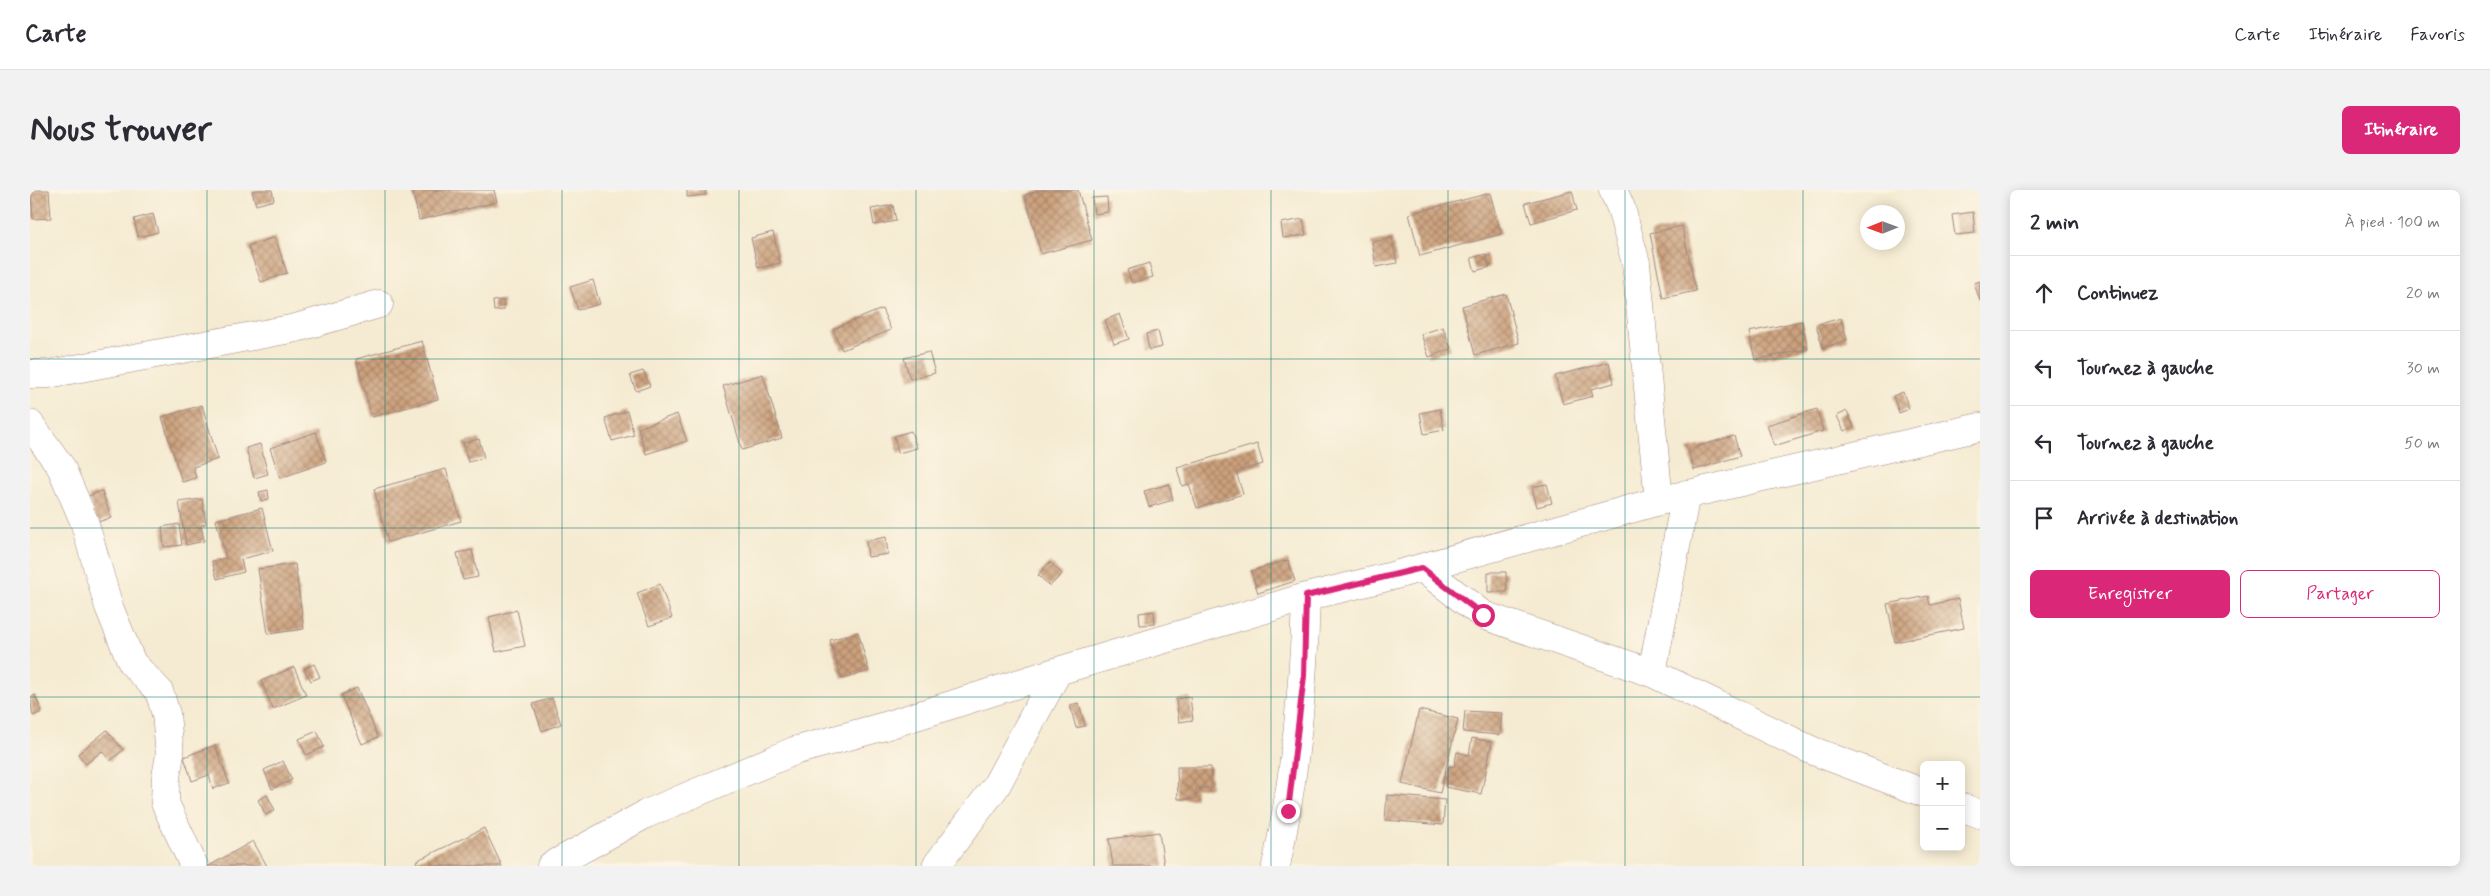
<!DOCTYPE html>
<html lang="fr">
<head>
<meta charset="utf-8">
<style>
	:root { --surface:#fff; --page:#f2f2f3; --text:#2b2b33; --muted:#7c7c81; --line:#e1e1e2; --accent:#db2777 }
	body { margin:0; font-family:Mynerve,sans-serif; background:var(--page); color:var(--text) }
	.controls { position:absolute; right:15px; bottom:15px; display:grid; overflow:hidden; border-radius:8px; box-shadow:0 2px 12px #0003 }
	.controls button { width:45px; height:45px; display:grid; place-items:center; padding:0; border:0; border-bottom:1px solid var(--line); background:var(--surface); color:var(--text); font:25px sans-serif }
	.compass { position:absolute; left:1830px; top:15px; width:45px; height:45px; border-radius:50%; background:var(--surface); box-shadow:0 2px 12px #0003; rotate:269deg }
	.stop { position:absolute; width:15px; height:15px; margin:-11px; border:4px solid #db2777; border-radius:50%; background:#fff }
	.stop.end { background:#db2777; border-color:#fff; box-shadow:0 1px 5px #0008 }
	.list { margin:0; padding:0; list-style:none }
	h2 { display:flex; justify-content:space-between; align-items:center; height:65px; margin:0; padding:0 20px; font-size:21px }
	h2 small { font-size:16px; font-weight:400; color:var(--muted) }
	.list li { display:grid; grid-template-columns:32px 1fr auto; gap:15px; align-items:center; box-sizing:border-box; height:75px; padding:0 20px; border-top:1px solid var(--line) }
	.list b { display:block; font-size:19px; white-space:nowrap }
	.list em { font-size:16px; font-style:normal; color:var(--muted) }
	.actions { display:flex; gap:10px; padding:15px 20px }
	.actions a { flex:1; padding:11px 0; border:1px solid var(--accent); border-radius:8px; text-align:center; font-size:18px; color:var(--accent) }
	.actions .main { background:var(--accent); color:#fff }
	.icon { flex:none; width:28px; height:28px; fill:none; stroke:currentColor; stroke-width:2; stroke-linecap:round; stroke-linejoin:round }
	.map { position:relative; flex:none; width:1950px; height:676px; overflow:hidden; border-radius:8px }
	header { display:flex; align-items:center; gap:30px; box-sizing:border-box; height:70px; padding:0 25px; background:var(--surface); border-bottom:1px solid var(--line) }
	header strong { font-size:24px }
	nav { display:flex; gap:28px; margin-inline-start:auto; font-size:18px }
	.intro { display:flex; align-items:center; justify-content:space-between; box-sizing:border-box; height:120px; padding:0 30px }
	h1 { margin:0; font-size:35px }
	.button { padding:12px 22px; border-radius:8px; background:var(--accent); color:#fff; font-size:18px; font-weight:700 }
	main { display:flex; gap:30px; padding:0 30px }
	aside { flex:1; background:var(--surface); border-radius:8px; box-shadow:0 2px 12px #0003 }
	.map>svg:first-child { display:block }
</style>
</head>
<body>
<header>
<strong>Carte</strong>
<nav><a>Carte</a><a>Itinéraire</a><a>Favoris</a></nav>
</header>
<div class="intro"><h1>Nous trouver</h1><a class="button">Itinéraire</a></div>
<main>
<div class="map">
<svg width="1950" height="676" viewBox="0 0 1950 676">
	<defs>
		<pattern id="building-cross-hatch" width="8" height="8" patternUnits="userSpaceOnUse" patternTransform="scale(1.25)"><rect width="8" height="8" fill="#cca27e"/><path d="M0 0l8 8M0 8l8-8" fill="none" stroke="#a88367"/></pattern>
	</defs>
	<rect width="100%" height="100%" fill="#fcf5e5"/>
	<filter id="ink" filterUnits="userSpaceOnUse"><feTurbulence type="fractalNoise" baseFrequency=".02" numOctaves="2"/><feDisplacementMap in="SourceGraphic" scale="10" xChannelSelector="R" yChannelSelector="G"/><feConvolveMatrix kernelMatrix="1 2 1 2 8 2 1 2 1" color-interpolation-filters="sRGB"/></filter>
	<filter id="wash" filterUnits="userSpaceOnUse"><feTurbulence type="fractalNoise" baseFrequency=".0096" numOctaves="4" result="noise"/><feDisplacementMap in="SourceGraphic" scale="20" xChannelSelector="R" yChannelSelector="G"/><feGaussianBlur stdDeviation="1.12" result="paint"/><feColorMatrix in="noise" values="0 0 0 0 0 0 0 0 0 0 0 0 0 0 0 0 0 1.4 0 .05"/><feComposite in="paint" operator="in"/></filter>
	<g filter="url(#wash)">
		<rect width="100%" height="100%" fill="#f5ebd2"/>
		<g id="blocks">
			<path fill="url(#building-cross-hatch)" d="M1,0H19L21,28L3,29Z
				M227,0H242L244,10L226,15L222,1Z
				M382,0H464L467,12L389,30Z
				M657,0H675L676,5L657,7Z
				M1011,0H1048L1062,50L1011,64L995,5Z
				M1542,1L1547,20L1501,33L1495,13Z
				M1460,3L1471,44L1390,66L1379,24Z
				M1077,7L1078,22L1064,24L1062,8Z
				M863,15L866,31L844,35L841,19Z
				M1943,22L1945,43L1925,45L1922,25Z
				M123,24L128,42L108,47L104,29Z
				M1273,29L1276,45L1253,48L1251,33Z
				M1652,36L1666,101L1633,108L1620,43Z
				M743,42L750,73L728,78L721,48Z
				M245,47L257,83L231,92L218,56Z
				M1362,48L1367,73L1346,77L1342,52Z
				M1456,64L1460,77L1445,81L1441,68Z
				M1119,73L1123,87L1102,93L1097,80Z
				M563,90L570,114L548,120L540,97Z
				M1950,91V111L1944,93Z
				M1476,104L1489,153L1445,165L1432,116Z
				M473,110L474,120L464,121L463,111Z
				M852,119L861,140L812,160L803,139Z
				M1090,124L1099,149L1084,154L1075,130Z
				M1811,128L1817,150L1793,158L1786,135Z
				M1772,131L1778,159L1725,170L1719,142Z
				M1413,137L1421,159L1399,167L1391,144Z
				M1128,141L1132,157L1119,160L1116,144Z
				M392,151L408,209L342,227L326,169Z
				M899,162L905,183L880,189L874,168Z
				M1579,172L1584,193L1561,199L1563,206L1533,214L1525,186Z
				M613,181L620,196L606,201L600,185Z
				M733,184L752,248L712,260L693,196Z
				M1873,202L1879,219L1869,223L1863,206Z
				M172,215L188,269L163,277L166,288L152,292L132,227Z
				M1410,219L1414,240L1394,244L1390,223Z
				M1787,219L1793,241L1744,256L1737,235Z
				M597,221L604,245L582,251L575,228Z
				M1817,221L1824,237L1814,241L1807,226Z
				M647,224L657,251L616,264L608,238Z
				M881,241L887,258L868,263L864,246Z
				M286,242L296,272L250,288L240,258Z
				M1704,246L1710,266L1664,280L1658,259Z
				M449,249L454,268L438,272L433,253Z
				M230,254L238,284L224,288L216,258Z
				M1227,254L1233,274L1206,282L1213,304L1167,318L1159,294L1152,296L1147,278Z
				M416,279L431,331L358,352L344,299Z
				M1139,294L1143,310L1119,317L1114,301Z
				M1517,294L1522,313L1507,317L1502,297Z
				M238,300L239,309L231,311L229,302Z
				M72,301L81,328L67,332L58,306Z
				M172,309L176,334L171,335L174,351L156,355L149,312Z
				M232,318L243,361L211,369L214,382L187,389L182,371L196,368L186,330Z
				M149,334L152,355L134,357L132,337Z
				M856,347L858,364L838,367L836,351Z
				M442,360L448,387L433,390L427,363Z
				M1258,370L1265,391L1228,403L1221,381Z
				M1020,372L1032,384L1020,396L1008,385Z
				M265,374L274,439L238,444L228,379Z
				M1458,382H1476L1477,402H1458Z
				M630,394L642,428L619,436L607,403Z
				M1898,406L1900,415L1928,409L1934,438L1865,452L1857,414Z
				M487,420L495,456L466,462L459,427Z
				M1124,421L1125,434L1110,435L1109,423Z
				M828,442L839,481L812,489L800,450Z
				M284,474L290,487L281,491L274,479Z
				M264,477L276,505L243,519L231,491Z
				M327,498L348,547L332,554L311,505Z
				M5,505L12,522L3,526L0,508Z
				M1160,507L1163,530L1149,532L1146,509Z
				M522,508L531,534L512,541L503,514Z
				M1049,513L1055,536L1046,538L1040,515Z
				M1389,520L1428,529L1410,603L1372,594Z
				M1435,521L1472,523L1470,545L1433,542Z
				M77,540L93,560L80,571L72,561L56,574L48,564Z
				M287,541L294,557L276,565L269,549Z
				M1442,548L1462,552L1451,604L1415,597L1419,576L1424,577L1427,562L1439,565Z
				M185,555L199,593L183,599L179,585L162,591L154,567Z
				M253,571L262,590L242,599L234,580Z
				M1147,577H1181V598H1166V609H1148Z
				M237,605L245,620L236,625L228,610Z
				M1357,605L1415,610L1413,635L1355,630Z
				M454,638L472,676H388L386,671Z
				M1129,642L1134,676H1083L1079,649Z
				M223,651L237,676H179Z"/>
		</g>
	</g>
	<g filter="url(#ink)">
		<use href="#blocks" fill-opacity="0" stroke="#a0857e" stroke-width="1"/>
		<g fill="none" stroke-linecap="round" stroke-linejoin="round">
			<g stroke="#a0857e" stroke-width="29">
				<path id="minor" d="M1583,0L1591,18L1606,73L1629,311
					M0,184H18L266,138L349,114
					M0,234L31,277L54,331L79,417L102,473L129,501L136,524L140,565L136,587L135,613L164,676
					M1392,378L1453,425L1622,483L1781,560L1894,603
					M1622,483L1656,304
					M1931,617L1950,624
					M521,676L616,624L764,561L855,536L1028,481L1276,407L1362,386L1629,311L1950,237
					M906,676L966,596L1028,481
					M1246,676C1265,587 1274,497 1276,407"/>
			</g>
			<use href="#minor" stroke="#fff" stroke-width="28"/>
		</g>
	</g>
	<g fill="none" stroke-linecap="round" stroke-linejoin="round" filter="url(#ink)">
		<path stroke="#db2777" stroke-width="6" d="M1258,621L1274,486L1276,406L1392,378L1453,425"/>
	</g>
	<path fill="none" stroke="#0f766e" stroke-width="1" stroke-opacity="0.55" d="M177,0V676M355,0V676M532,0V676M709,0V676M886,0V676M1064,0V676M1241,0V676M1418,0V676M1595,0V676M1773,0V676M0,169H1950M0,338H1950M0,507H1950"/>
</svg>
<div class="controls">
<button>+</button>
<button>−</button>
</div>
<svg class="compass" viewBox="-18 -18 36 36"><path d="M0-13l5 13h-10z" fill="#e53935"/><path d="M0 13l5-13h-10z" fill="#7c7c81"/></svg>
<div class="stop" style="left:1453px;top:425px"></div>
<div class="stop end" style="left:1258px;top:621px"></div>
</div>
<aside>
<h2>2 min<small>À pied · 100 m</small></h2>
<ul class="list">
<li><svg class="icon" aria-label="ahead" viewBox="0 0 24 24"><path d="M12 20V5M6 11l6-6 6 6"/></svg><div><b>Continuez</b></div><em>20 m</em></li>
<li><svg class="icon" aria-label="left" viewBox="0 0 24 24"><path d="M17 20v-9H6M10 6l-5 5 5 5"/></svg><div><b>Tournez à gauche</b></div><em>30 m</em></li>
<li><svg class="icon" aria-label="left" viewBox="0 0 24 24"><path d="M17 20v-9H6M10 6l-5 5 5 5"/></svg><div><b>Tournez à gauche</b></div><em>50 m</em></li>
<li><svg class="icon" aria-label="arrive" viewBox="0 0 24 24"><path d="M6 21V4h12l-3 4 3 4H6"/></svg><div><b>Arrivée à destination</b></div></li>
</ul>
<div class="actions"><a class="main">Enregistrer</a><a>Partager</a></div>
</aside>
</main>
</body>
</html>
